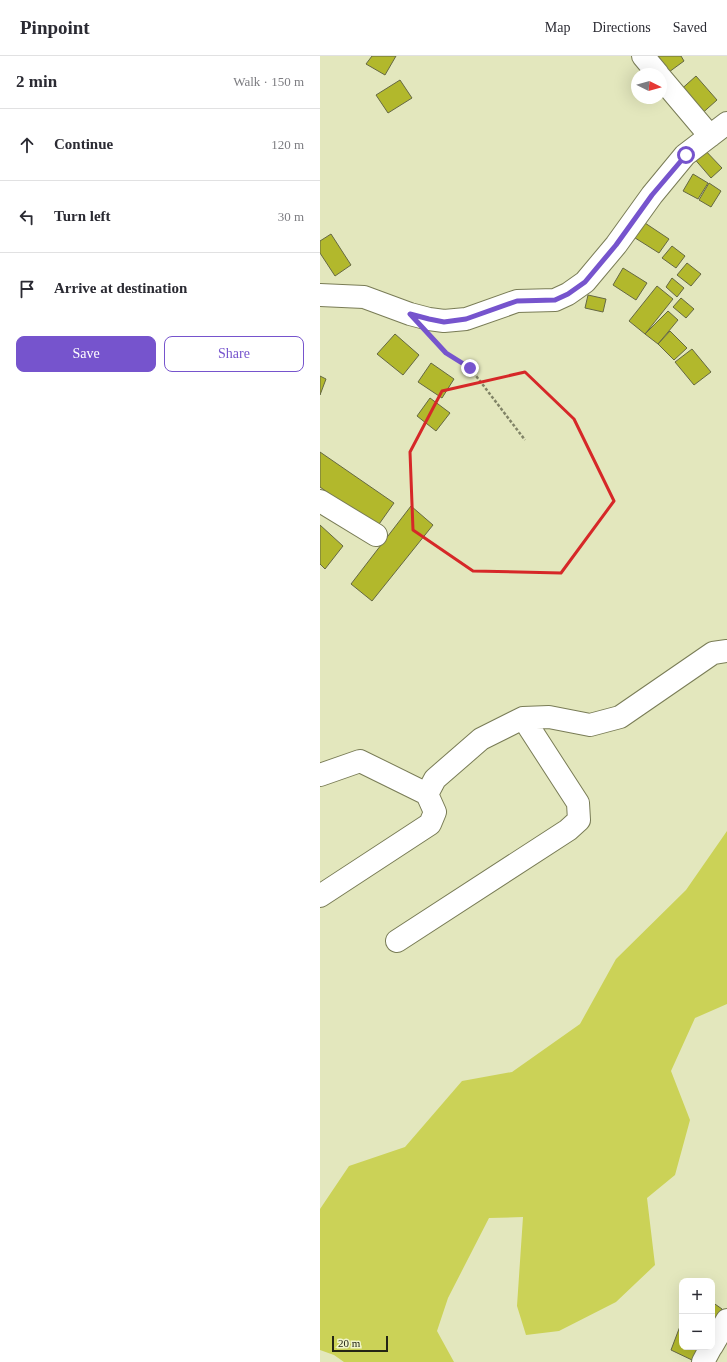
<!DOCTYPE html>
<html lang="en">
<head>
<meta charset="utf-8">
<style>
	:root { --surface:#fff; --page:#f7f7f7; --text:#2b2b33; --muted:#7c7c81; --line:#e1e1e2; --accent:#7654cd }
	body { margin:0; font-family:Georgia,serif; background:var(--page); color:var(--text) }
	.controls { position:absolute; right:12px; bottom:12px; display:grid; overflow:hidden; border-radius:8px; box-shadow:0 4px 16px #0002 }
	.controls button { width:36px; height:36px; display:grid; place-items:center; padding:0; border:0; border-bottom:1px solid var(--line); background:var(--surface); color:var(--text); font:20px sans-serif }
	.compass { position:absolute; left:311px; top:12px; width:36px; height:36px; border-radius:50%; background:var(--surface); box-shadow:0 4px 16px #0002; rotate:95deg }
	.scale { position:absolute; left:12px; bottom:10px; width:56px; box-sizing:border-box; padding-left:4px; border:2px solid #242515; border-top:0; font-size:11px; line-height:14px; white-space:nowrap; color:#242515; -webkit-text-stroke:3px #f0f5ca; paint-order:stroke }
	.stop { position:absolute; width:12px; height:12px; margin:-9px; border:3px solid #7654cd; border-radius:50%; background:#fff }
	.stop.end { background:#7654cd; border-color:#fff; box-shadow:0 1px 4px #0008 }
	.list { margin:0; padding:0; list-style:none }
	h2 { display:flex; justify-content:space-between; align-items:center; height:52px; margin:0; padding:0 16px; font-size:17px }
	h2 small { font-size:13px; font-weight:400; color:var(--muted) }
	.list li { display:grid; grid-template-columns:26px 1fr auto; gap:12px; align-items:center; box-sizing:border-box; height:72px; padding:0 16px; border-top:1px solid var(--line) }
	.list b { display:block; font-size:15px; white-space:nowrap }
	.list em { font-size:13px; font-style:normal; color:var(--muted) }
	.actions { display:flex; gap:8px; padding:12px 16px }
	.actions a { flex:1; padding:9px 0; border:1px solid var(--accent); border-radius:8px; text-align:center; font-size:14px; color:var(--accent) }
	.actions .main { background:var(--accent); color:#fff }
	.icon { flex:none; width:22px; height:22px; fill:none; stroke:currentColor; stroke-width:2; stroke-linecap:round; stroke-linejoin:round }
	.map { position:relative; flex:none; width:407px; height:1306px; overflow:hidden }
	header { display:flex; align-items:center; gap:24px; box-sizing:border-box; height:56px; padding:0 20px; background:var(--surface); border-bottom:1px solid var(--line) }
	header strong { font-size:19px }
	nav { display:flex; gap:22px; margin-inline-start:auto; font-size:14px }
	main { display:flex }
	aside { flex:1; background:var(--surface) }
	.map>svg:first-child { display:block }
</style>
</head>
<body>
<header>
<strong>Pinpoint</strong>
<nav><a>Map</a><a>Directions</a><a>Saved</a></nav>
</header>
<main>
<aside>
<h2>2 min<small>Walk · 150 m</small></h2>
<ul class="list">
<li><svg class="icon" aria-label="ahead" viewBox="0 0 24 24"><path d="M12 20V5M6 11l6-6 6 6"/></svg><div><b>Continue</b></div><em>120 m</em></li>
<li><svg class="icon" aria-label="left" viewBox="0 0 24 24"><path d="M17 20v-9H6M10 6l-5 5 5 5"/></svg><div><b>Turn left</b></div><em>30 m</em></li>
<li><svg class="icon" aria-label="arrive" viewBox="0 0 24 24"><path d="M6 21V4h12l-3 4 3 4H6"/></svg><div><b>Arrive at destination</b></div></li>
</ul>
<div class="actions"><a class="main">Save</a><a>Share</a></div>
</aside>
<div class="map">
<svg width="407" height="1306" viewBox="0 0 407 1306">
	<rect width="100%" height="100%" fill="#e3e7bd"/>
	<path fill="#cbd257" d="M407,775V948L375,962L351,1015L370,1064L355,1119L327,1142L335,1209L296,1246L239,1275L206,1279L197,1250L203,1161L169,1162L128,1242L117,1275L134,1306H24L14,1299L0,1294V1153L29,1110L85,1091L142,1025L192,1016L260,968L296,903L366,834Z"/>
	<path fill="#b2b82c" stroke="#656843" d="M52,0H76L65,19L46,8Z
		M338,0H361L364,5L349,16Z
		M376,20L397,44L378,61L357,37Z
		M80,24L92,42L68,57L56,39Z
		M382,91L402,112L391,122L372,100Z
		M373,118L388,127L378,143L363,135Z
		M389,127L401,135L391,151L379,144Z
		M322,165L349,183L339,197L312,180Z
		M11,178L31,209L15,220L0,197V185Z
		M352,190L365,200L356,212L342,202Z
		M367,207L381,218L371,230L357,219Z
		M303,212L327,227L316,244L293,229Z
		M352,222L364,232L357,241L346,231Z
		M337,230L353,243L325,278L309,265Z
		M268,239L286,243L283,256L265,252Z
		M361,242L374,253L366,262L353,251Z
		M348,255L358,264L338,288L325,278Z
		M350,275L367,292L354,304L338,288Z
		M75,278L99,299L83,319L57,298Z
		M372,293L391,316L374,329L355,306Z
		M111,307L134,323L122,342L98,326Z
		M0,320L6,323L0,339Z
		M110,342L130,357L116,375L97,360Z
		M0,396L74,447L57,471L0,431Z
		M91,450L113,469L52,545L31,528Z
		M0,469L23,490L5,513L0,508Z
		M392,1246L402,1253L392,1268Z
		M362,1265V1291H379L372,1304L351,1294Z"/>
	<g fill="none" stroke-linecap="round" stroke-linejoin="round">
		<g stroke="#797c56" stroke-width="24">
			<path id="minor" d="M323,0L338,18
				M341,22L390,80
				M0,239L44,241L90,258L109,263L124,265L146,263L197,245L235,244L248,238L265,226L296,189L332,139L365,99L407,67
				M0,445L56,479
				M0,719L40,705L107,738
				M0,840L110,768L115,756L107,738L115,723L161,683L203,662L229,661L270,669L300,661L393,597L407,595
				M77,885L248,774L259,764L258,747L203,662"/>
		</g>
		<g stroke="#797c56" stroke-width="24">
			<path id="major" d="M392,1290L407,1264
				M383,1306L391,1291"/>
		</g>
		<path stroke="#818467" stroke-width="2.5" stroke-dasharray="3 2" stroke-linecap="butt" d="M115,285L126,297L150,312L205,384"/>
		<use href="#minor" stroke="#fff" stroke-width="22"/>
		<use href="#major" stroke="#fff" stroke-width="22"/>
	</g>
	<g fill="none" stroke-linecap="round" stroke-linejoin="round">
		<path stroke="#7654cd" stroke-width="5" d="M150,312L126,297L90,258L109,263L124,266L146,263L197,245L235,244L248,238L265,226L296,189L332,139L366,99"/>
	</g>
	<path fill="none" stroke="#d62828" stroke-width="3" stroke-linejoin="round" d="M205,316L254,363L294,445L241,517L153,515L93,474L90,396L122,335Z"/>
</svg>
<div class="controls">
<button>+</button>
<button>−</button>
</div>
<svg class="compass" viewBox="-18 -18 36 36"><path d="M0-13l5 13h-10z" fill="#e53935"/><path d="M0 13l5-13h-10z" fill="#7c7c81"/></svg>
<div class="scale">20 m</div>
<div class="stop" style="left:366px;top:99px"></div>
<div class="stop end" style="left:150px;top:312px"></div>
</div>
</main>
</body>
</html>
